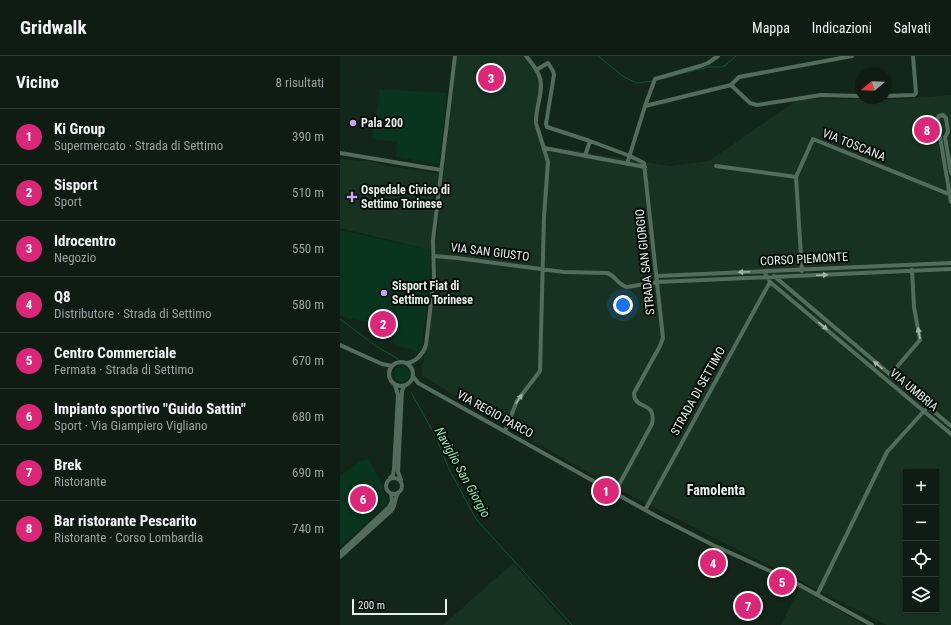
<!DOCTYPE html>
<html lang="it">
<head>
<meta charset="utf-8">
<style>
	:root { --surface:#0e1c14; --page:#17251d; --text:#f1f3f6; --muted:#9ba1a0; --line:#2e3a34; --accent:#db2777 }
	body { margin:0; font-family:"Roboto Condensed",sans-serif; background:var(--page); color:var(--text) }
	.controls { position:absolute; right:12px; bottom:12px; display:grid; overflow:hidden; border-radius:0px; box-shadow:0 1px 3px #0004 }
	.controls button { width:36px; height:36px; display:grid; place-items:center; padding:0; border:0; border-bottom:1px solid var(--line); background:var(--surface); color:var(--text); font:20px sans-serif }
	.compass { position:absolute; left:515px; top:12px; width:36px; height:36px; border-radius:50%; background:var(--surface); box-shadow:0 1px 3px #0004; rotate:251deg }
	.scale { position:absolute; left:12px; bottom:10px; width:95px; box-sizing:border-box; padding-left:4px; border:2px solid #e5f1e8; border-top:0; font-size:11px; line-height:14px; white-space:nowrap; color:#e5f1e8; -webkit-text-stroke:3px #060d08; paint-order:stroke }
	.you { position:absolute; left:283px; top:249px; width:14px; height:14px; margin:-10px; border:3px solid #fff; border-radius:50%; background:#1a73e8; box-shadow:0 0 0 6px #1a73e833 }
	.badge { display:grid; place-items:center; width:26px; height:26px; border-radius:50%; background:var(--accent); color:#fff; font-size:13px; font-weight:700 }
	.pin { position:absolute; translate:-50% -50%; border:2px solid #fff; box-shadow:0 1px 4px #0006 }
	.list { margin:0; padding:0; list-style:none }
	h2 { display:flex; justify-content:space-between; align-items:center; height:52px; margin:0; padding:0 16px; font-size:17px }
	h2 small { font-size:13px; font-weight:400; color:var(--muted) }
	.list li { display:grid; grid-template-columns:26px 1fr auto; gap:12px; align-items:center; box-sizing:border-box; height:56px; padding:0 16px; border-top:1px solid var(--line) }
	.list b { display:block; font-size:15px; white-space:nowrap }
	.list p { margin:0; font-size:13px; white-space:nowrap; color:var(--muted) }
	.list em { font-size:13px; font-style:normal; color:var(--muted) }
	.icon { flex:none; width:22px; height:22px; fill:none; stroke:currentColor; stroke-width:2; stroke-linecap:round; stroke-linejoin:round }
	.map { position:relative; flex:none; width:611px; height:569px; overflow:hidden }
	header { display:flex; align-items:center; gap:24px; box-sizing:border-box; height:56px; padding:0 20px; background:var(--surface); border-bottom:1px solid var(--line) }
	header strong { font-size:19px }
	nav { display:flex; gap:22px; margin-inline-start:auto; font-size:14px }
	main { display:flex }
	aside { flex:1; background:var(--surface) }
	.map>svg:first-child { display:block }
</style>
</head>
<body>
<header>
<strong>Gridwalk</strong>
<nav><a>Mappa</a><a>Indicazioni</a><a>Salvati</a></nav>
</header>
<main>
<aside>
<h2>Vicino<small>8 risultati</small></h2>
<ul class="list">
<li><span class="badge">1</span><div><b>Ki Group</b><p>Supermercato · Strada di Settimo</p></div><em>390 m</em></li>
<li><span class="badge">2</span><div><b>Sisport</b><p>Sport</p></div><em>510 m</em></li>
<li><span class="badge">3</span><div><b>Idrocentro</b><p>Negozio</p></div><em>550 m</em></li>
<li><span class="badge">4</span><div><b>Q8</b><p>Distributore · Strada di Settimo</p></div><em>580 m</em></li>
<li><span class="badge">5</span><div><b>Centro Commerciale</b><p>Fermata · Strada di Settimo</p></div><em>670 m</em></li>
<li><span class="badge">6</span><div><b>Impianto sportivo &quot;Guido Sattin&quot;</b><p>Sport · Via Giampiero Vigliano</p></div><em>680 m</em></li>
<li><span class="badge">7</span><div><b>Brek</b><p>Ristorante</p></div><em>690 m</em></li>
<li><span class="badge">8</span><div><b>Bar ristorante Pescarito</b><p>Ristorante · Corso Lombardia</p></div><em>740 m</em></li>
</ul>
</aside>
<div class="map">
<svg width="611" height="569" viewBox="0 0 611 569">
	<rect width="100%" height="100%" fill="#13261a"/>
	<path fill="#183222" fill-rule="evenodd" d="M117,0H185L203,23L197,66L206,90L330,110L369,105L459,43H564L611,39V569H547L274,431L170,372L81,319L97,228L96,186ZM566,416H596V554H566Z
		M0,103L35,106L42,109L99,118L90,194L0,172Z
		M173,507L228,569H103Z
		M460,531L524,569H441Z"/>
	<path fill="#09341e" d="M40,33L107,37L99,108L56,101L58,86L32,83Z
		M0,174L90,194L91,216L81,294L78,295L57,290L53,285L55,272L3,261L0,258Z
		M54 318a8 8 0 1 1 16 0a8 8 0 1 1-16 0Z
		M28,403L42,427L43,436L48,447L0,490V420L19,406Z"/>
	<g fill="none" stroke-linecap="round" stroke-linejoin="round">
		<path stroke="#0f5431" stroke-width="1" d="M258,0L284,21L297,27L313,25
			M316,24L368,11H382L386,9L396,0
			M0,263L36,290L58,303
			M71,336L97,383L108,411L136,463L232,569"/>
		<path stroke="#536c5b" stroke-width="4" d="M196,14L208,7L213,15L214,19L206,68L207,71L250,85
			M391,29L410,47L417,49L481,39L521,40
			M545,40L574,39L576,37L573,0
			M305,50L315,23L360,10L368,7L378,0
			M204,92L305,111
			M0,97L101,114
			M245,100L250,85L290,100L304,107L323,282L320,290L294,337C294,355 317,344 312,368L275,436
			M287,108L305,50L391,29L399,21L512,0
			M376,110L456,121
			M611,117L605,81L608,76L606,62L603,59L599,60L597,63L611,146
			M94,200L117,202L224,216L267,217C276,220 278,229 287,231L318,226L611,213
			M424,215L430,226L611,378
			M462,215L456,121L473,83L611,139
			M317,220L611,207
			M434,220L611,370
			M0,289L42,308L52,310
			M49 318a12 12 0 1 1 24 0a12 12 0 1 1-24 0Z
			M67,307C76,306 83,298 86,289L94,222L93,184L115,0
			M550,319L580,284L574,251L572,214
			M73,320L78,327L316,460L373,489L454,526L532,569
			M165,375L177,345L200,315L204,161L208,106L196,67C195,53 204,35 200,22C198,14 191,6 186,0
			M46 430a8 8 0 1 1 16 0a8 8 0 1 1-16 0Z
			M50,422L53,419L54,413L58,339L55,329
			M61,424L58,416L62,335L64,330
			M305,454L430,226
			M0,497L49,451L52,445L51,438
			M0,501L51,455C56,450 54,443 58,437
			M477,539L547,396L585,354"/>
	</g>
	<defs><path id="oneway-solid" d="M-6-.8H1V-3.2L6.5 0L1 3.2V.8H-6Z"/></defs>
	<g fill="#a3b5a9">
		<use href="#oneway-solid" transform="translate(404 216) rotate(177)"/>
		<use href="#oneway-solid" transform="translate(482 219) rotate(-2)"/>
		<use href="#oneway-solid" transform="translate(483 270) rotate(39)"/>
		<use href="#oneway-solid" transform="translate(579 277) rotate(-100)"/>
		<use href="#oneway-solid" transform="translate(538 309) rotate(-140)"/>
		<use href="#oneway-solid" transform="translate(179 343) rotate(-57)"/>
	</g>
	<g fill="#c8a6ef" stroke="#060d08" stroke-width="1.5">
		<circle cx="13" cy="67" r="4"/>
		<path d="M10 135h4v4h4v4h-4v4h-4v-4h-4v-4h4z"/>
		<circle cx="44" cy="237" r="4"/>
	</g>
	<g text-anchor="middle" stroke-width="4" stroke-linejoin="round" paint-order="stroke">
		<g font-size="12" font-weight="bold" fill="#e5f1e8" stroke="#060d08" text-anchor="start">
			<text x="21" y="71">Pala 200</text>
			<text x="21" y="138">Ospedale Civico di<tspan x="21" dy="14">Settimo Torinese</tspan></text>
			<text x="52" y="234">Sisport Fiat di<tspan x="52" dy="14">Settimo Torinese</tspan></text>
		</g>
		<g font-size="12" fill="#e5f1e8" stroke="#060d08">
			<text transform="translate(514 89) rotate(22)" y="4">VIA TOSCANA</text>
			<text transform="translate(150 196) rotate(7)" y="4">VIA SAN GIUSTO</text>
			<text transform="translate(464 203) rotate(-3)" y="4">CORSO PIEMONTE</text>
			<text transform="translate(305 206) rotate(-96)" y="4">STRADA SAN GIORGIO</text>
			<text transform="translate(574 334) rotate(40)" y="4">VIA UMBRIA</text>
			<text transform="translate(358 335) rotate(-61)" y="4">STRADA DI SETTIMO</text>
			<text transform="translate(155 358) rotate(29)" y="4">VIA REGIO PARCO</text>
		</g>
		<g font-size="13" font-style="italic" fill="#8ae6ad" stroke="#060d08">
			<text transform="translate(123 416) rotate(61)" y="5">Naviglio San Giorgio</text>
		</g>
		<g font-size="14" font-weight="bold" fill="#e5f1e8" stroke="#060d08">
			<text x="376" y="439">Famolenta</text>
		</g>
	</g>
</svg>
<div class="controls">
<button>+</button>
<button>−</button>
<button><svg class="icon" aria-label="locate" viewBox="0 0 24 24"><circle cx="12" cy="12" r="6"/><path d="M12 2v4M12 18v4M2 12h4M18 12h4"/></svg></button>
<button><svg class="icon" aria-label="layers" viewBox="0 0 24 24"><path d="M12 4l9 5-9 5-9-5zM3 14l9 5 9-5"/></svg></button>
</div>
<svg class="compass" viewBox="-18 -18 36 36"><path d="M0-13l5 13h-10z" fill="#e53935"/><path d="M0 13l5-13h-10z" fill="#9ba1a0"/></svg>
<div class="scale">200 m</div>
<div class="you"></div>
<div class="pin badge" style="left:266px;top:435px">1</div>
<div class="pin badge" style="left:43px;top:268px">2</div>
<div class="pin badge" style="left:151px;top:22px">3</div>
<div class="pin badge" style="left:373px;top:507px">4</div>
<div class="pin badge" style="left:442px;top:526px">5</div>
<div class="pin badge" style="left:23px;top:443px">6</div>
<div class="pin badge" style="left:408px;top:550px">7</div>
<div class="pin badge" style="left:587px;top:74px">8</div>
</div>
</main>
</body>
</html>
